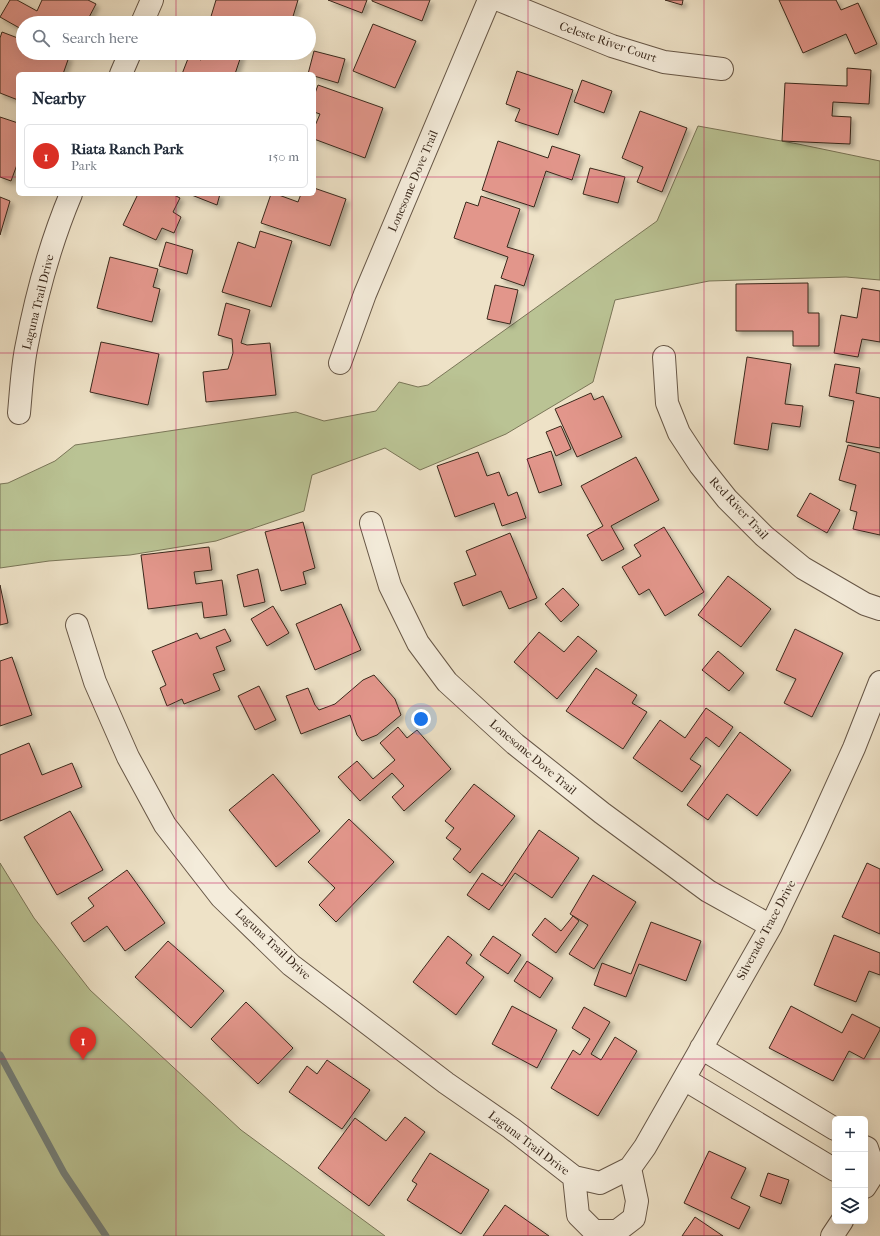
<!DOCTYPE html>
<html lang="en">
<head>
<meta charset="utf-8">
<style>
	:root { --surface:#fff; --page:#f6f6f7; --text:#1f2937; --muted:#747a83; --line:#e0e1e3; --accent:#d93025 }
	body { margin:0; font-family:"IM FELL French Canon",serif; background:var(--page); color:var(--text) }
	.controls { position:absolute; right:12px; bottom:12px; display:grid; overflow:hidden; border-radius:6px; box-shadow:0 4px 16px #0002 }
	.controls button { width:36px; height:36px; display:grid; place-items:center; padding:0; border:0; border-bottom:1px solid var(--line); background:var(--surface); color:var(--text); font:20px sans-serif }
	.you { position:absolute; left:421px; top:719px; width:14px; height:14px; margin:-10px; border:3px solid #fff; border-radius:50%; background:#1a73e8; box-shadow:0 0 0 6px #1a73e833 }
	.badge { display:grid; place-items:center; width:26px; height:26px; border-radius:50%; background:var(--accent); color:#fff; font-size:13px; font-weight:700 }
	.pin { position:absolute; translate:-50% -33px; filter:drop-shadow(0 1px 2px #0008) }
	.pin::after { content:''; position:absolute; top:21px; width:14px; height:12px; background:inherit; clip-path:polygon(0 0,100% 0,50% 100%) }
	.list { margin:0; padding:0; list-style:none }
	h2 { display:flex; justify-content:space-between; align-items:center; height:52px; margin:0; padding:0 16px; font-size:17px }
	h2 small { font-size:13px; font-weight:400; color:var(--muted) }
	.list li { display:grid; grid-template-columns:26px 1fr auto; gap:12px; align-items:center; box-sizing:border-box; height:64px; margin:0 8px 8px; padding:0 8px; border:1px solid var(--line); border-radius:6px }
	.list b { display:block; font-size:15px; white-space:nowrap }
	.list p { margin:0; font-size:13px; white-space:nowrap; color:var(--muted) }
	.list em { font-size:13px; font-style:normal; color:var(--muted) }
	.icon { flex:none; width:22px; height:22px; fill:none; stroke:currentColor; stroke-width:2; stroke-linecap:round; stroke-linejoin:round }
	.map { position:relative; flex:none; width:880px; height:1236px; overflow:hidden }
	.search { position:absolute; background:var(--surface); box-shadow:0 4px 16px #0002; left:16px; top:16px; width:300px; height:44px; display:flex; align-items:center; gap:10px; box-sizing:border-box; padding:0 14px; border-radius:22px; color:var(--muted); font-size:15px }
	.panel { position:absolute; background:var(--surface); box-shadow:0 4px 16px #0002; left:16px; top:72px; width:300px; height:124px; border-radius:6px }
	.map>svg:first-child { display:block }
</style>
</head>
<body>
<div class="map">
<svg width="880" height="1236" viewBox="0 0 880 1236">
	<defs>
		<filter id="shadow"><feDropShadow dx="3.5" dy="3.5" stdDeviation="2" flood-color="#0004"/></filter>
	</defs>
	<rect width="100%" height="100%" fill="#eee2c7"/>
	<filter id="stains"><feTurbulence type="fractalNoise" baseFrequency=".005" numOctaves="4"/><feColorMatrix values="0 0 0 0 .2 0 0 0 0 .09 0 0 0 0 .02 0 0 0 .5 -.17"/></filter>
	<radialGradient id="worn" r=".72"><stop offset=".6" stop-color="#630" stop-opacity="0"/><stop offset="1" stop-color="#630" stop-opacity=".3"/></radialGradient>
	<path fill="#bac394" stroke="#7a7658" d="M698,126L798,144L880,161V280L846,277L709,281L615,300L593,382L506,434L420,470L385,448L312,475L304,511L216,541L130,555L49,561L0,568V484L8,483L55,461L75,445L296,412L324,421L376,411L399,382L418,387L428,385L657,221Z
		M0,863L34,918L90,990L241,1130L385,1236H0Z"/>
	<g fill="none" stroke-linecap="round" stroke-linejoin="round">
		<path stroke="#74817c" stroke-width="7" d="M0,1055L64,1173L106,1236"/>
	</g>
	<path fill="#e2968b" stroke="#3a291c" filter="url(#shadow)" d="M10,0H17L37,11L42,0H88L96,4L86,23H23V30L0,17Z
		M216,0H298L291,23H209Z
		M328,0H367L362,13Z
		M372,0H430L422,21L372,1Z
		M665,0H683L682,5Z
		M779,0H836L841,10L858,3L877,44L855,54L846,34L803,53Z
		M373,24L416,41L395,88L353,71Z
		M2,32L23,40V53H58L69,57L63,74H18V100L0,93V38Z
		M314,51L345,59L338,83L314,76V74H308Z
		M204,53H242L235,74H182L189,56L201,60Z
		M847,68L871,70L869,104L833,102L832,116L851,117L850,144L782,141L785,83L847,86Z
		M517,71L573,90L558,135L515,121L520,109L506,104Z
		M582,80L612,91L604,113L574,102Z
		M318,85L383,108L365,158L314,139V128L320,114L314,112V96Z
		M640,111L687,128L662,192L637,182L643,167L622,158Z
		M0,117L18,123V162L11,181L0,177Z
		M498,141L548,158L552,146L580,155L572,180L546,171L534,207L482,190Z
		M590,168L625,177L618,203L583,194Z
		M314,188L346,199L330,246L261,223L271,194H276L298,202L301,194H314Z
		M138,194H172L180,198L173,212L181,217L174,233L162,228L156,240L123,225Z
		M189,194H220L217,205Z
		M481,196L520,209L507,247L534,255L524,286L501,278L508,257L454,238L466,202L478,206Z
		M0,197L10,201L0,235Z
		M260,231L292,241L271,307L222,292L238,242L255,248Z
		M166,242L193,250L187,274L159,266Z
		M110,257L158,269L153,287L160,289L152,322L97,308Z
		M808,283V313H819V346H793V331H736V284Z
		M495,285L518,290L510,324L487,319Z
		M862,288L880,291V342L862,339L858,357L834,353L841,315L857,318Z
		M226,303L250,310L241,343L247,345L270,343L276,395L206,402L203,372L228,369L233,353L232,339L218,335Z
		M101,342L159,354L148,405L90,392Z
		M747,357L791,364L785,404L803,406L800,427L772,423L768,450L734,444Z
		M835,364L860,368L856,393L880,398V448L846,442L854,401L829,396Z
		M591,393L594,400L603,396L622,437L577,457L555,409Z
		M561,426L571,449L556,456L546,432Z
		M848,445L880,453V535L853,529L857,512L850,510L856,485L839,480Z
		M551,451L562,485L539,493L527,459Z
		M478,452L487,476L499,472L508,496L517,492L526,518L502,526L494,503L455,517L437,466Z
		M636,457L659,500L611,526L624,549L602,561L587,535L603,526L581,486Z
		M810,493L840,510L827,533L797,516Z
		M303,522L315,568L303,572L306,584L281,591L265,532Z
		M664,527L704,592L665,616L649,589L639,595L622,567L641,556L634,545Z
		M510,533L537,598L509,609L501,591L463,606L454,583L476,575L466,551Z
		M209,547L212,570L194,572L196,584L222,580L227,615L204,618L202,602L148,609L141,555Z
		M258,569L265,602L244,607L237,575Z
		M728,576L771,609L741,647L698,615Z
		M0,585L8,623L0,625Z
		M563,588L579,605L561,622L545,604Z
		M341,604L361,650L315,670L296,624Z
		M273,606L289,633L267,646L251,619Z
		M225,629L231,641L216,647L225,670L213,674L220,690L184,704L182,699L167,706L160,688L166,685L152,651L197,633L200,639Z
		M795,629L843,653L812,717L784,703L796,679L776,670Z
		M539,632L564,652L578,636L597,651L557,699L514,662Z
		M718,651L744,673L729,691L702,670Z
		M12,657L32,715L0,726V661Z
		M596,668L637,695L632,703L647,712L623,749L566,711Z
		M374,675L395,699L401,715L377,735L362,741L357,735L350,715L301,734L286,696L308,688L315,705L319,710L335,704L363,680Z
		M259,686L276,720L255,730L238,696Z
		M706,708L733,727L719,747L706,737L690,759L701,766L682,792L633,758L660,720L685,738Z
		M398,727L407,738L417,730L451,769L404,811L392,797L404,786L392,773L360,801L338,777L357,761L373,779L395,760L380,743Z
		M740,732L791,770L757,816L727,794L708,820L687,805Z
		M29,743L42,775L72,763L82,787L0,821V755Z
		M273,774L320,831L276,867L229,810Z
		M474,784L515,816L470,873L453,859L461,849L446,838L454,828L445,821Z
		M70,811L103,870L57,895L24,837Z
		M349,819L394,862L336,922L319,905L335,888L308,862Z
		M539,830L579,858L552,898L515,873L489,910L467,895L482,873L502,886Z
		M867,863L880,869V934L842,917Z
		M127,870L165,923L125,951L107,926L84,942L71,923L94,906L88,898Z
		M593,875L636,902L594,969L569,954L588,925L570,914Z
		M573,916L579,921L556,953L532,935L545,918L561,931Z
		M651,922L701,941L686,981L639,964L626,997L594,985L602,963L631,974Z
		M834,935L880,953V975L869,971L856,1002L814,985Z
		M448,936L472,955L466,963L484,977L456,1015L413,982Z
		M493,936L521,955L508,974L480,955Z
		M168,941L224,991L191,1028L135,977Z
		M527,961L553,978L540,998L514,981Z
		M246,1002L293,1048L258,1084L211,1039Z
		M512,1006L557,1030L537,1068L492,1044Z
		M791,1006L842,1033L852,1014L880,1028V1030L864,1059L849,1051L833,1081L769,1048Z
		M584,1007L610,1022L591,1054L601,1060L615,1037L637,1051L598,1116L551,1088L573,1050L580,1055L590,1039L572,1028Z
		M327,1060L370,1090L342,1129L289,1092L307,1066L317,1074Z
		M405,1117L425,1132L369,1206L318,1168L355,1118L386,1141Z
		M709,1151L746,1168L731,1198L750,1207L739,1229L684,1203Z
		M430,1153L489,1190L461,1234L407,1200L417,1184L412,1181Z
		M768,1173L789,1180L781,1204L760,1196Z
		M505,1205L549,1236H483Z
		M695,1217L723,1236H682Z"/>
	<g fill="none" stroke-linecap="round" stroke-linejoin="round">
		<g stroke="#675747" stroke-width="24">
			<path id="minor" d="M499,0L612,46L664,62L722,69
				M142,23L152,0
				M121,74L130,53
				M664,357L667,403L679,433L700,465L727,499L764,536L803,568L865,604L880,609
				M340,363L365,294L489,0
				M19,413C21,392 22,370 26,349C36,296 50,244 71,194
				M371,523L390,586L418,643L447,682L515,744L602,813L708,891L771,926
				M77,625L95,682L128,757L165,825L221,897L291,965L446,1083L511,1128L574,1177L600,1183L630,1168L645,1147L771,926L815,834L854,748L880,682
				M701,1048L835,1129
				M684,1079L835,1170
				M865,1147L867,1148L875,1172L865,1174
				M574,1177L578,1215L594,1231H617L634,1218L637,1201L630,1168"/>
		</g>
		<g stroke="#675747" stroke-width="24">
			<path id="tertiary" d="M865,1187L880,1163
				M832,1236L842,1221"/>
		</g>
		<use href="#minor" stroke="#f4ecdb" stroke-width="22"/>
		<use href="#tertiary" stroke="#f4ecdb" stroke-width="22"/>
	</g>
	<path fill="none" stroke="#c2185b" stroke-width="1" stroke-opacity="0.55" d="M176,0V23M352,0V1236M528,0V1236M704,0V1236M176,53V74M0,177H18M314,177H880M176,194V1236M0,353H880M0,530H880M0,706H880M0,883H880M0,1059H880"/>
	<g text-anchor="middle" stroke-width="4" stroke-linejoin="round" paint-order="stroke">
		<g font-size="12" fill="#3a291c" stroke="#f4ecdb">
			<text transform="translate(608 42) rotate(19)" y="4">Celeste River Court</text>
			<text transform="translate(413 181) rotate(-67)" y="4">Lonesome Dove Trail</text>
			<text transform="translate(38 302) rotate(-76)" y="4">Laguna Trail Drive</text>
			<text transform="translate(739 508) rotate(47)" y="4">Red River Trail</text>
			<text transform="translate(533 757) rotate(40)" y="4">Lonesome Dove Trail</text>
			<text transform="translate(766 930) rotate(-62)" y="4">Silverado Trace Drive</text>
			<text transform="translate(273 944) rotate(43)" y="4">Laguna Trail Drive</text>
			<text transform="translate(529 1143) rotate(37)" y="4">Laguna Trail Drive</text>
		</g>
	</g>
	<rect width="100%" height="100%" filter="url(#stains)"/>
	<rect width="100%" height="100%" fill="url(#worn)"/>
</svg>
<div class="controls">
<button>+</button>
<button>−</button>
<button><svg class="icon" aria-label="layers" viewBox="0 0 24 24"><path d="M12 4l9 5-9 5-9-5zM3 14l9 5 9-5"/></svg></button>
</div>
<div class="you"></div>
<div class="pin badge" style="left:83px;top:1060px">1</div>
<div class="search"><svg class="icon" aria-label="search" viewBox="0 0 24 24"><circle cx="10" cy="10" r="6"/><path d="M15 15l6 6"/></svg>Search here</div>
<section class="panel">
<h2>Nearby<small></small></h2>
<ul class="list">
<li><span class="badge">1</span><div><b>Riata Ranch Park</b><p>Park</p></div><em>150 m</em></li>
</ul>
</section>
</div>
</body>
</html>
